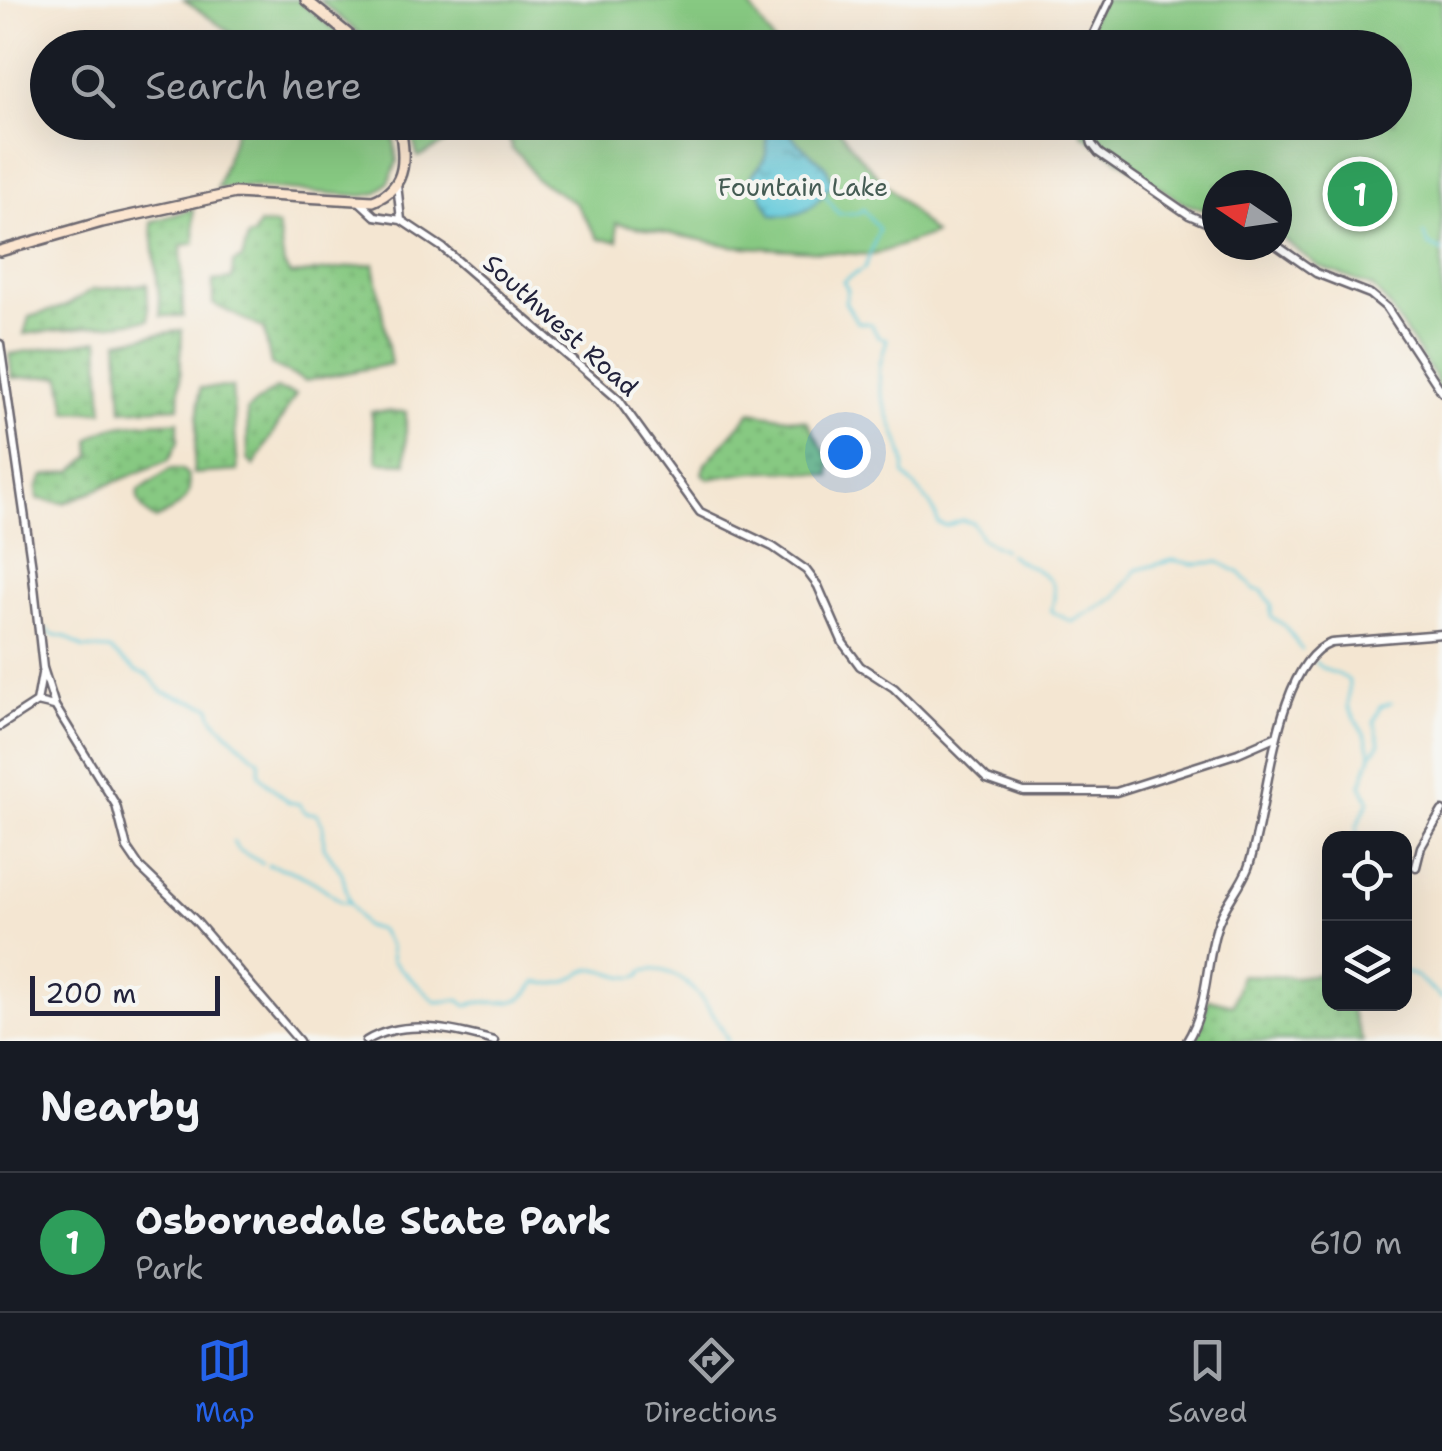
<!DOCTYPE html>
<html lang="en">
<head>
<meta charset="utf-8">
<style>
	:root { --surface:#171b24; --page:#20242c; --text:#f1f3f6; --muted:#9ea1a6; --line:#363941; --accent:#2563eb }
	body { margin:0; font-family:"Shantell Sans",sans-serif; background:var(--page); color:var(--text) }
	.controls { position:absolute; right:30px; bottom:30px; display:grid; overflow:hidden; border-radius:20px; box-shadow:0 10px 40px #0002 }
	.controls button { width:90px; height:90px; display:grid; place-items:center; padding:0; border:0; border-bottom:2px solid var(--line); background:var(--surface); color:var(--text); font:50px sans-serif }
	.compass { position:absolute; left:1202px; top:170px; width:90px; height:90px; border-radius:50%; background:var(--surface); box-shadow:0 10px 40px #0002; rotate:283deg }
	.scale { position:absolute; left:30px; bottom:25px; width:190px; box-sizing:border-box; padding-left:10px; border:5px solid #22223b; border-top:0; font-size:28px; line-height:35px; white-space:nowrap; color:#22223b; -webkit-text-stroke:8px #f6f6f2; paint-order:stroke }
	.you { position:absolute; left:845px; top:452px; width:35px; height:35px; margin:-25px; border:8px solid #fff; border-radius:50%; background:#1a73e8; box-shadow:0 0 0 15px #1a73e833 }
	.badge { display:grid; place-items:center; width:65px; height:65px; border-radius:50%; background:var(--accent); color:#fff; font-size:32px; font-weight:700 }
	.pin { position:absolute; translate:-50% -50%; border:5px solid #fff; box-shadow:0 2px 10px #0006 }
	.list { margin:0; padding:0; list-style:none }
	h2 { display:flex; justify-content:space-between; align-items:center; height:130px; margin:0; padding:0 40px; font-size:42px }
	h2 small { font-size:32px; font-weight:400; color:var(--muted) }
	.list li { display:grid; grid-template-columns:65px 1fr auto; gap:30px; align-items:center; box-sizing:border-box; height:140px; padding:0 40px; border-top:2px solid var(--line) }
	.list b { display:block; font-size:38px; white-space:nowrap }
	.list p { margin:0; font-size:32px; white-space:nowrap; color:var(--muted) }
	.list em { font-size:32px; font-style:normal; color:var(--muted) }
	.icon { flex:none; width:55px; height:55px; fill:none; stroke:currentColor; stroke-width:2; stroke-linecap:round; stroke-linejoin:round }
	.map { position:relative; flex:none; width:1442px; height:1041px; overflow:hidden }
	.search { position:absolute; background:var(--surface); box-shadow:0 10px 40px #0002; left:30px; right:30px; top:30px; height:110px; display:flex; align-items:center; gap:25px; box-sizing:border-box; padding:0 35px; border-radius:55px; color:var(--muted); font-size:38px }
	.sheet { height:270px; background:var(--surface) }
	nav { display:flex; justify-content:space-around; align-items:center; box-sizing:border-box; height:140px; border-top:2px solid var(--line); background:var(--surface); font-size:28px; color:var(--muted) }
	nav a { display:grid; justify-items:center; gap:5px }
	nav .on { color:var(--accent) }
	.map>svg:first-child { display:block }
</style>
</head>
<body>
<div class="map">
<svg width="1442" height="1041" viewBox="0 0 1442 1041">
	<defs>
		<pattern id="grass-dots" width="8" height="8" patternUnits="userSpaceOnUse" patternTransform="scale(2.5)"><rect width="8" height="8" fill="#87c982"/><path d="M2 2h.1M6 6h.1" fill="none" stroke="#74ac71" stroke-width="1.8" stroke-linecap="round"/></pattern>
		<pattern id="water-ripples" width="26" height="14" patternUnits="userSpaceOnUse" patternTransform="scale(2.5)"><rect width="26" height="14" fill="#5ec8d9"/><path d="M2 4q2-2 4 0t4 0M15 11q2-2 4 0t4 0" fill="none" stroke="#4da2b1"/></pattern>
	</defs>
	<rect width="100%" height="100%" fill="#f6f6f2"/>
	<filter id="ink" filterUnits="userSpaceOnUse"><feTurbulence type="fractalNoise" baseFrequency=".01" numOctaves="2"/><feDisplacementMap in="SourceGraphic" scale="20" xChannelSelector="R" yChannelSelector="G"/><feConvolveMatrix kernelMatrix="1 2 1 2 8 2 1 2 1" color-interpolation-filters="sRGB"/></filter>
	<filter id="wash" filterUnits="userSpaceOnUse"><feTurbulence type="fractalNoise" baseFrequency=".0048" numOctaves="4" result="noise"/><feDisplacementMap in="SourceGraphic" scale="40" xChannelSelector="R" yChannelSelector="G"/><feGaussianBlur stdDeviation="2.25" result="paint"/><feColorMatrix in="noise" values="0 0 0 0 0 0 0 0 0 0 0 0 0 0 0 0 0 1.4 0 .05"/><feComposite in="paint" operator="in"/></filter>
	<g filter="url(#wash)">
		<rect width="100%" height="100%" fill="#f4e6d2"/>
		<path fill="url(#grass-dots)" stroke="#54765e" stroke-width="2.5" d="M193,209L195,243L181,246L183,316H161L151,222Z
			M259,224L278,226L284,265L290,275L374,264L391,364L305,381L271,365L264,329L213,304V281L232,279L233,263L242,259L248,237L253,236Z
			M147,284L149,320L24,334L29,317L66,306L92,290Z
			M182,330L179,407L122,410L118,341Z
			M99,340L103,411L67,412L61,376L12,378L9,354Z
			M232,387L238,471L193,474L200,388Z
			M275,389L296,394L254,466L248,460L247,410Z
			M371,411L406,412V463L378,462Z
			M751,412L807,421L830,461V476C784,467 754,471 709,479L702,473L705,464Z
			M178,421V442L169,460L64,503L38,499L37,488L44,476L73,471L91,456L90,440C108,420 152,424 178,421Z
			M170,469H181L187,474C196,501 176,508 156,520C146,515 136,503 138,491Z
			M1326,973L1329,974L1330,1004H1349L1363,1041H1192L1201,1027L1208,999L1233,1005L1241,975L1295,977Z"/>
		<path fill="#87c982" stroke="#54765e" stroke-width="2.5" d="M184,0H297L357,47H251Z
			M319,0H746L777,47H375Z
			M1102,0H1442V400L1434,376L1386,302L1372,287L1318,266L1277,235V185H1217V214L1183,203L1082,134L1080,123L1394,122V48H1074Z
			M238,123H392L397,162L389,182L377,193L363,196L249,187L217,188Z
			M408,123V122L485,123L418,157Z
			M499,123H834L859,156L934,234L873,255L731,246L616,223L618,241L599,239L575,203L535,178L522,157L511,149V143Z"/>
		<path fill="url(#water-ripples)" stroke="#40758a" stroke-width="2.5" d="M765,123H783L798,143L826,166L832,183C813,208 805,218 772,215L751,176C772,154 767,148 765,123Z"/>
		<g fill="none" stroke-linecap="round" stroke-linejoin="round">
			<path stroke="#5ec8d9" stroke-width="2.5" d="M696,124L702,122
				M825,196L839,214L858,213L863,209L879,229L865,268L843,281L848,290L845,302L857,322L871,324L878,337L887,339C882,358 878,363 880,384C881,410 909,452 904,474C919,493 933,501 938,523L946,526L962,520L973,523L982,539L1004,550
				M1423,233L1429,245L1442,251
				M1009,554C1031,573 1065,570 1051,611L1072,622L1114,598L1137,570L1173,560L1193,564L1219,562L1240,573L1254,589L1262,591L1271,604V617L1284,625L1302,650
				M47,629L51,634L66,637L83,648L110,650L136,671L148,675L163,692L211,707C211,710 211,713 212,715C214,721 253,757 259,760C260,765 258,770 260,775C260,778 284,798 289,802L299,804L305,812L317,814L323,825L324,847L342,873L349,902L364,926L380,930L390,947L392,961L436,1002L459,1000L467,1006C484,997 502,1007 520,999C528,996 531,987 537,982C576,990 573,969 596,969C608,970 623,979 635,977C650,974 634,971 650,970C685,966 715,1014 728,1041
				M1315,662C1325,674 1339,671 1349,681L1348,707L1366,737L1371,756L1361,785L1369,801L1357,826V838
				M1373,753L1380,743L1374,721L1380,707L1391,703
				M233,841L237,849L262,863
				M268,865C297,870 319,883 341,902H349
				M1404,972L1416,976L1442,998"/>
		</g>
	</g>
	<g filter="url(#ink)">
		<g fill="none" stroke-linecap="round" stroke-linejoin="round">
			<g stroke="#6c6770" stroke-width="11">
				<path id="minor" d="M1087,48L1110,0
					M1086,122L1092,144L1099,153L1189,215L1217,227
					M397,184L401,220
					M360,202L375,216L401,220L443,248L619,400L700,512L773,547L806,570L818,586L843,643L860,666L894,688L987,779L1024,792H1116L1238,753L1277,736
					M1276,245L1316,273L1370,294L1387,308L1442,392
					M0,344L32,568L43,668L55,706L116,805L127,848L140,867L195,920L299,1041
					M37,702L42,674
					M0,726L37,702L54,706
					M1416,867L1421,847L1442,811
					M366,1041C404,1018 453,1029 494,1041
					M1187,1041C1208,1007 1205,967 1216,930C1222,907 1239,890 1248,868C1268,815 1273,664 1331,643L1442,634"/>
			</g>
			<g stroke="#6c6770" stroke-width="14">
				<path id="secondary" d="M306,0L365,48
					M0,251L102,222L235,193L373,201C410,187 405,154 399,122"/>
			</g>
			<use href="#minor" stroke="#fff" stroke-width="6"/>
			<use href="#secondary" stroke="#fbe5cf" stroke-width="9"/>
		</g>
	</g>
	<g text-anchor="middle" stroke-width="8" stroke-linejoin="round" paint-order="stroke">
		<g font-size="25" fill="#455c54" stroke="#f6f6f2">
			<text x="803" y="196">Fountain Lake</text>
		</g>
		<g font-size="25" fill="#22223b" stroke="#f6f6f2">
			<text transform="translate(561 325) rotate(42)" y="9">Southwest Road</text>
		</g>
	</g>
</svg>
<div class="controls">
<button><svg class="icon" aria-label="locate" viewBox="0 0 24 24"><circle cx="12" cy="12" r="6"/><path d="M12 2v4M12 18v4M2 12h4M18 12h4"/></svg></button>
<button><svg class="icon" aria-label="layers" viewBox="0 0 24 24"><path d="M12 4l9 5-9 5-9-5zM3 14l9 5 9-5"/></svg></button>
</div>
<svg class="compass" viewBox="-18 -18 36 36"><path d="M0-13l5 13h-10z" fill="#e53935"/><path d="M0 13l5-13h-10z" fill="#9ea1a6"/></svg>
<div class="scale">200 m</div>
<div class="you"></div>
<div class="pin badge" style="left:1360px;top:194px;background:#2e9e5b">1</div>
<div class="search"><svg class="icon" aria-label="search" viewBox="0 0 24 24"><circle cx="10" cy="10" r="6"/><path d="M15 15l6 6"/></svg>Search here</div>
</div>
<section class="sheet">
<h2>Nearby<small></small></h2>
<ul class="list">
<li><span class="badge" style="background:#2e9e5b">1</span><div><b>Osbornedale State Park</b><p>Park</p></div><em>610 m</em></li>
</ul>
</section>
<nav>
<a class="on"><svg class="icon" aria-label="map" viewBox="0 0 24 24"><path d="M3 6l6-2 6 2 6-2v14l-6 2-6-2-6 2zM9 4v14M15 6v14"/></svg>Map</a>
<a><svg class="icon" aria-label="directions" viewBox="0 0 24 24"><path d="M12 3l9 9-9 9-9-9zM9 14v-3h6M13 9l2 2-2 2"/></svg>Directions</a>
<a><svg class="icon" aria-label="saved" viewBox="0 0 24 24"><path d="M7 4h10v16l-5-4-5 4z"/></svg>Saved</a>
</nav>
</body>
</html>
